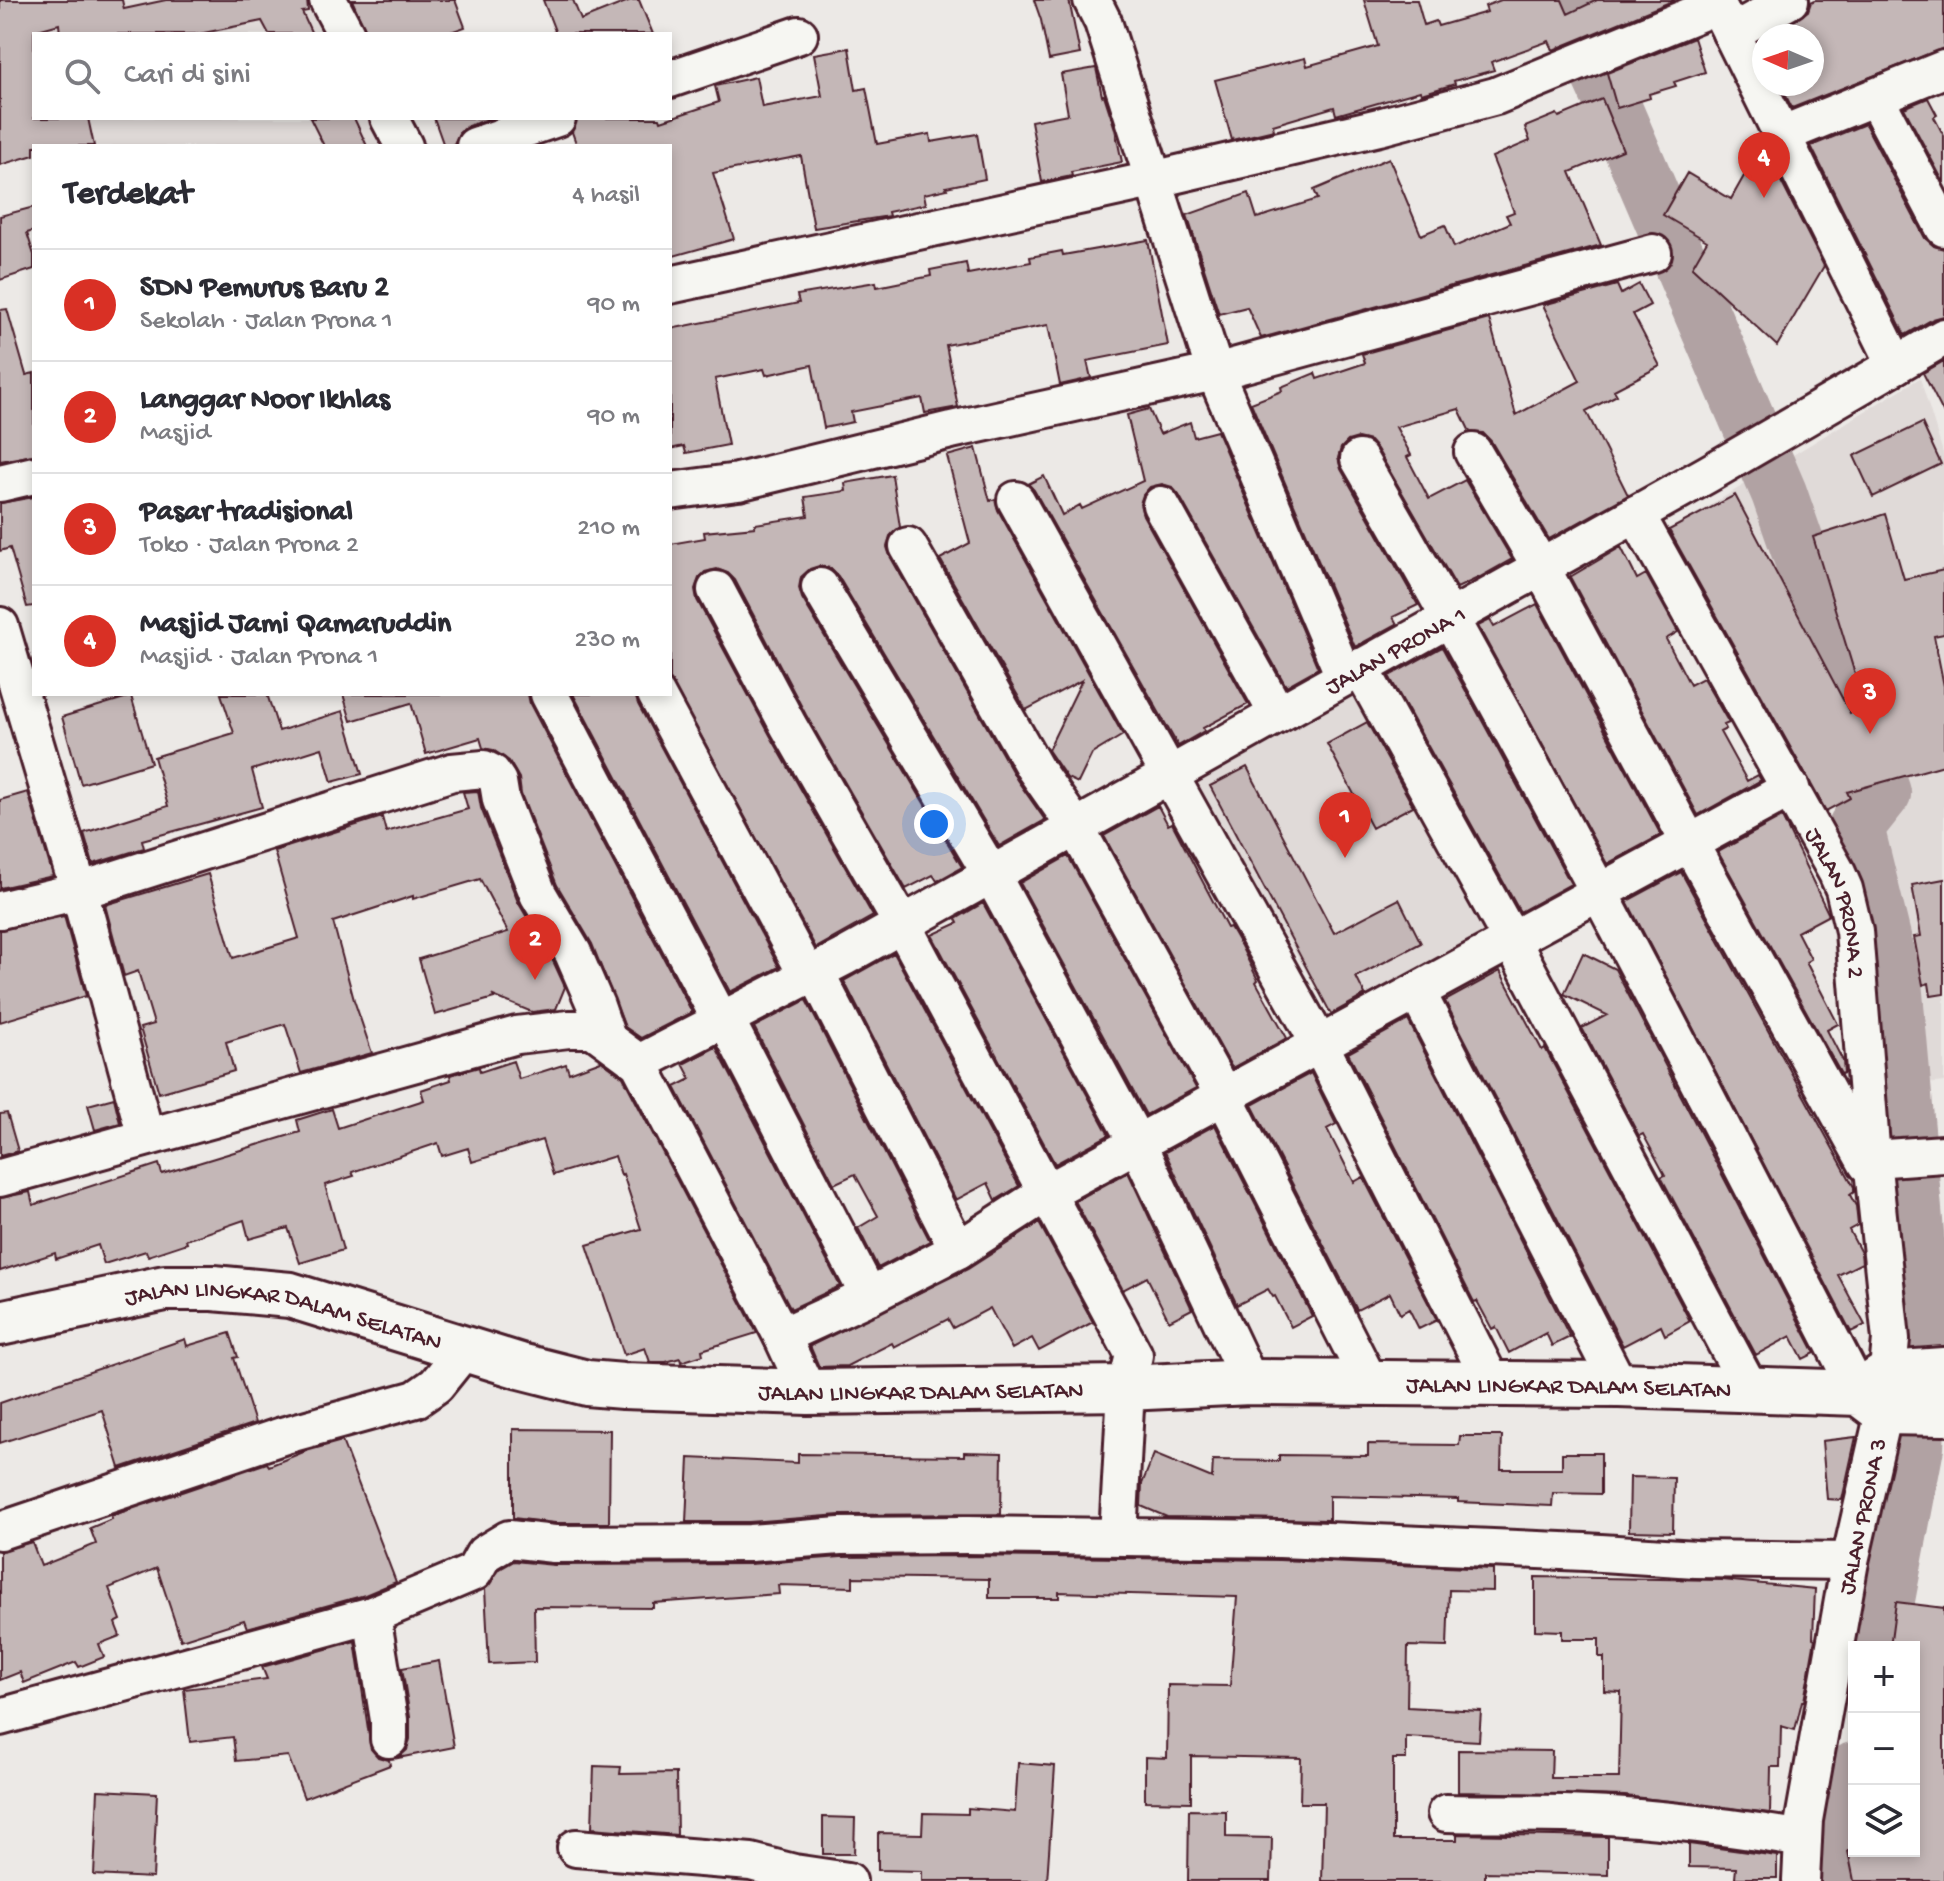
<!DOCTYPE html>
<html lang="id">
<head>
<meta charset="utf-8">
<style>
	:root { --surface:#fff; --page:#f2f2f3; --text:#2b2b33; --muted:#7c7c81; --line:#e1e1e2; --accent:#d93025 }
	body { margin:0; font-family:"Gochi Hand",sans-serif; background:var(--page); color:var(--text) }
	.controls { position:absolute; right:24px; bottom:24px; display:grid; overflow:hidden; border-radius:0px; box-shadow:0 4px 12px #0003 }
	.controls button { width:72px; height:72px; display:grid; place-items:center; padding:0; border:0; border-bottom:2px solid var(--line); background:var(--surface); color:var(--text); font:40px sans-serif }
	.compass { position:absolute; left:1752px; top:24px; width:72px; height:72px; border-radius:50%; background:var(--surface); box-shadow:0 4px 12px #0003; rotate:272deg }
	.you { position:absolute; left:934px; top:824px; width:28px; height:28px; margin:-20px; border:6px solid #fff; border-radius:50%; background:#1a73e8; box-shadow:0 0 0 12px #1a73e833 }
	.badge { display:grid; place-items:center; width:52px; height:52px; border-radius:50%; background:var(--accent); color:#fff; font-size:26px; font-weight:700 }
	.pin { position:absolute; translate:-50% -66px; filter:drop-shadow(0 2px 4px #0008) }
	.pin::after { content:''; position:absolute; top:42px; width:28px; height:24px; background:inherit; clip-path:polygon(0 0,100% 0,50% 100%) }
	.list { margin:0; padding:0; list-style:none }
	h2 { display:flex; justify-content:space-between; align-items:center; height:104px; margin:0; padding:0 32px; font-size:34px }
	h2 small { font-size:26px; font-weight:400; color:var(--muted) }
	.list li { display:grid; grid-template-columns:52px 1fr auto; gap:24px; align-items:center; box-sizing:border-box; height:112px; padding:0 32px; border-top:2px solid var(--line) }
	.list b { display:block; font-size:30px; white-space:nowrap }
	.list p { margin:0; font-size:26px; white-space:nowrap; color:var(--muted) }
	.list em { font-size:26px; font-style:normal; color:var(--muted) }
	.icon { flex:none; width:44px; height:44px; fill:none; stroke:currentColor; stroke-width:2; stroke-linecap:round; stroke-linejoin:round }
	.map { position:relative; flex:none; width:1944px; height:1881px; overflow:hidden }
	.search { position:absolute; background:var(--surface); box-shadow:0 4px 12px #0003; left:32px; top:32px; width:640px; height:88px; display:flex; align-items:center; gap:20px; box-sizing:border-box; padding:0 28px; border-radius:0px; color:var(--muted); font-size:30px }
	.panel { position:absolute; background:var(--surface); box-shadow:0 4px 12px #0003; left:32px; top:144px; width:640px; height:552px; border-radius:0px }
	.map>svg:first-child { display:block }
</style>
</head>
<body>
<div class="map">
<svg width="1944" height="1881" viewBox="0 0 1944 1881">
	<rect width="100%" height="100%" fill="#ece9e6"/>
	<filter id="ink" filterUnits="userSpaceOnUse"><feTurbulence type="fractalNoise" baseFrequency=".0125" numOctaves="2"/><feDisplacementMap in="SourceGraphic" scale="16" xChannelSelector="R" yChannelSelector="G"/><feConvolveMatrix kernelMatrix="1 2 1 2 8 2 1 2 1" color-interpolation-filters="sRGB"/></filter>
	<g filter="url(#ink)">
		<path fill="#e0dad8" d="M0,0H316L333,34H34V118H376L390,146H34Z
			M1920,378L1944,456V1082L1926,1084L1916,943L1676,526Z
			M1359,680L1494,936L1337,1022L1190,781Z"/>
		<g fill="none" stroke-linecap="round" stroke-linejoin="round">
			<path stroke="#b1a2a3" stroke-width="56" d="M1565,0L1608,94L1779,493L1883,793L1856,827L1894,982L1923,1312L1916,1447L1878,1647
				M1839,1881V1848L1854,1770"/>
		</g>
		<path fill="#c4b7b7" stroke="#4a1f2b" stroke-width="2" d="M0,0H122L124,9L166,0H307L308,11L302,12L312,34H269L262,21L199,34H60L59,24L34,31V118H88L94,146H34V155L0,165Z
			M352,0H455L465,27L445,34H367Z
			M543,0H573L581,20L631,0H639L653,34H550L555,31Z
			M1034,0H1069L1080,54L1049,60L1041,20Z
			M1364,0H1417L1424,25L1436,21L1438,26L1487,12L1485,6L1501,0H1562L1568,14L1597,0H1675L1553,50L1549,41L1491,62L1494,70L1454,81L1455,84L1421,94L1420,91L1336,115L1334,107L1273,125L1274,130L1232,140L1215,80L1305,58L1307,66L1378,46Z
			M1815,0H1944V48L1792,108L1780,84H1812V36H1797L1790,24L1808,11L1811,2Z
			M1694,38L1705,72L1674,82L1676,86L1649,94L1650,98L1617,108L1607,73Z
			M849,48L856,90L866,88L877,144L930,134L931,142L977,134L985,179L946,187L947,189L924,194L926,204L888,212L889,216L814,228L801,156L713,173L734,239L670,257V146H577L572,132L577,118H660L661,121L670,118L719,102L715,86L756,77L762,107L822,96L814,54Z
			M1096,68L1102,96L1104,95L1115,129L1122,162L1071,172L1072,176L1042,182L1031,121L1068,114L1061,74Z
			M1928,98L1937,115L1934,117L1944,136V183L1904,108Z
			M1602,99L1623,150L1570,172L1601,245L1261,338L1247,307L1219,314L1187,215L1249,193L1257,218L1318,199L1314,190L1389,158L1421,235L1445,225L1454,247L1510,223L1506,215L1514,212L1492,157L1530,141L1525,127L1557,114L1559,117Z
			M310,118H354L367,146H324Z
			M434,118H492L468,126L459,133L454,144L450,146H444Z
			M1865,124L1925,238L1934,246L1944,249V316L1933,319L1905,335L1811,146Z
			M1762,144L1824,266L1777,346L1692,267L1707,241L1663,215L1687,173L1731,199Z
			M34,207V231L27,233L34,255V269L0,280V216Z
			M1148,240L1168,345L1087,361L1091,378L1060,385L1048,325L946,345L958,407L925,413L922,398L851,412L853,422L824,428L812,365L766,375L764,369L715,379L728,445L686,453L684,446L670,449V329L799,303L797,295L876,282L877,287L931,276L930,270L966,263L968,274L1031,262L1030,257L1062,251L1063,255Z
			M1639,284L1650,305L1633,314L1660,366L1614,390L1617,395L1586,411L1628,495L1549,539L1491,441L1483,433L1470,432L1459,409L1396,427L1411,455L1407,457L1429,499L1465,480L1512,559L1480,577L1457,588L1377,449L1370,441L1358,438L1348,441L1341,448L1338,458L1341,469L1418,605L1393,617L1397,624L1355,647L1251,403L1282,391L1281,387L1315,373L1317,379L1365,363L1362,354L1489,319L1516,415L1580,381L1543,305L1617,285L1621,294Z
			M7,309L26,375L34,373V455L0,461V310Z
			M1944,361V414L1923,373Z
			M1149,409L1160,434L1190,422L1194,437L1217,431L1318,668L1286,686L1179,495L1172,487L1162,484L1150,487L1143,495L1140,504L1143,515L1248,704L1203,728L1204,731L1178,746L1034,490L1028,484L1044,476L1062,515L1080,505L1082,509L1143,481L1127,415Z
			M1922,423L1941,464L1873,497L1854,456Z
			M976,448L990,501L995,499L998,510L1123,735L1092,754L1078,783L1067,778L1048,750L1082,680L1026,710L940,559L970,543L947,456Z
			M892,475L900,527L890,536L887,547L890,556L1017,780L1045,820L999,846L838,576L830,568L819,566L810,569L801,577L799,588L802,598L962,867L937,881L933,875L906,889L806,715L735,580L728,573L717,569L705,572L699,578L695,589L697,600L770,735L873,916L816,948L670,679V544L705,538L704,532L755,527V524L808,516L805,497L846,491L845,483Z
			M1735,495L1850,713L1865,707L1813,537L1885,514L1904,579L1944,570V634L1934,636L1944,686V765L1847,792L1850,798L1826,811L1669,530Z
			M34,497V606L27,607L10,548L0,551V503Z
			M1621,547L1637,579L1646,574L1678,632L1666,639L1690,685L1703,678L1729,723L1724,725L1726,729L1720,732L1747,781L1758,775L1761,780L1698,815L1570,577Z
			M1537,604L1661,835L1607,864L1478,626L1490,620L1494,627Z
			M1442,647L1571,884L1520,912L1389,676Z
			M221,694H267L279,731L343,711L362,774L332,782L322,748L252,770L262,807L142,840L144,848L93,864L84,833L168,806L154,757L234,733Z
			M343,694H528L530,704L692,1012L641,1038L625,1027L592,944L557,885L521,794L519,778L509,761L493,750L483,748L480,738L426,754L411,703L351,721Z
			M573,694H635L638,704L779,967L730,992Z
			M131,696L151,763L81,784L62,717Z
			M1367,722L1413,806L1372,828L1327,744Z
			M1247,767L1334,933L1399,899L1421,943L1356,977L1365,995L1331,1014L1210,786Z
			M478,791L481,808L518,902L554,963L565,987L556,1009L532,1012L493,996L494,998L435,1015L419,959L508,932L480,879L413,899V896L333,922L354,1000L372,1053L301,1073L285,1024L226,1042L234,1071L159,1093L140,1028L154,1024L138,971L124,976L105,905L208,874L233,958L299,938L274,851L382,817L386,832L468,809L463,792Z
			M28,792L53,876L0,888V800Z
			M1158,806L1168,825L1172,823L1227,928L1230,927L1241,946L1258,980L1256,982L1287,1038L1232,1068L1104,836Z
			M1782,817L1829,915L1797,932L1811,959L1806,962L1838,1024L1827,1030L1843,1061L1844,1073L1841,1074L1718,852Z
			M1068,856L1196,1088L1146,1115L1020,883Z
			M1681,872L1854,1187V1192L1850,1195L1856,1206L1858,1225L1849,1230L1861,1253L1862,1263L1838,1275L1865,1325L1851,1332L1627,901Z
			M1944,879V994L1931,996L1929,983L1923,985L1914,937L1921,936L1912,885Z
			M983,903L1109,1135L1055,1164L932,935L958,923L956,919Z
			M64,916L86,996L0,1022V930Z
			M894,953L1019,1186L996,1200L988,1183L956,1200L844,981Z
			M1583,953L1615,969L1815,1353L1803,1359L1791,1336L1756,1355L1661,1177L1665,1175L1643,1134L1639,1136L1582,1028L1607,1015L1564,994Z
			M1500,971L1542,1050L1545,1048L1690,1321L1665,1335L1661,1326L1623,1346L1445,1001Z
			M806,1000L930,1241L878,1268L858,1228L878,1216L855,1174L834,1184L754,1027Z
			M1408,1020L1570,1337L1552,1346L1546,1333L1509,1353L1496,1327L1492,1329L1477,1301L1474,1302L1348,1053Z
			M716,1047L840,1286L791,1309L675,1087L691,1079L683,1064Z
			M513,1061L519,1079L566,1064L569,1073L601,1061L623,1077L757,1333L702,1350L703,1355L681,1362L680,1358L666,1362H650L645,1348L624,1355L587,1245L641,1229L623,1174L621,1175L615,1156L553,1175L542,1140L472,1162L468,1148L442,1156L438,1143L352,1172L354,1176L325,1185L343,1250L300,1263L288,1228L249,1239L244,1220L186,1240L187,1243L148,1256L146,1251L104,1264L98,1245L56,1259L55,1253L0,1271V1198L30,1192L33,1205L159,1164L162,1174L300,1132L297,1120L332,1109L338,1128L424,1100L421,1090L451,1080L450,1075L479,1067L480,1072Z
			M1311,1073L1336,1124L1327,1129L1354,1182L1363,1177L1437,1320L1419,1329L1409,1309L1400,1314L1390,1293L1357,1310L1252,1105Z
			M114,1098L120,1123L95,1130L88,1105Z
			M7,1113L18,1151L0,1156V1114Z
			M1215,1125L1312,1316L1291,1327L1275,1296L1273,1297L1268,1289L1237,1305L1165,1152Z
			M1128,1172L1192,1309L1169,1321L1147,1277L1123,1290L1075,1201Z
			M1039,1223L1093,1322L1039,1351L1032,1338L1012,1349L990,1308L953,1328L948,1319L894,1347L892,1343L847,1366L819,1367L810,1346L968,1269Z
			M230,1333L238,1357L234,1358L255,1423L120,1468L102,1410L0,1443V1403L185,1339L187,1346Z
			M513,1429L610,1430L609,1523H555L513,1518Z
			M1460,1436H1502L1501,1469H1562V1453H1601V1494L1553,1493L1552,1506L1458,1502V1499L1329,1496V1520L1167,1517L1141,1506L1142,1484L1154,1454L1212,1478L1213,1460L1279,1461V1455L1368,1456V1444L1459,1445Z
			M1856,1437L1842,1500L1827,1499L1822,1441Z
			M342,1441L396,1582L365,1595L247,1628L244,1620L181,1640L157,1568L109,1588L121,1620L115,1623L120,1636L99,1644L104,1657L79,1667L76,1662L24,1683L20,1672L0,1680V1551L32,1542L41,1566L96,1544L90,1528L112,1519L111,1516L267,1463L269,1466L306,1451Z
			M964,1452L1002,1453L1001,1514L840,1515L749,1522H686L689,1458L798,1463V1454L964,1456Z
			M1630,1477L1674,1478L1673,1532L1629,1531Z
			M967,1556L1279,1560L1493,1569V1591L1449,1590L1447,1647L1408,1646L1407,1707L1481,1711L1479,1741L1406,1737V1759H1393V1840H1457V1834L1608,1837V1875L1485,1872V1881H1322L1324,1803H1300L1301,1758L1191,1756V1802L1145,1801V1757L1167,1758L1168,1685L1230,1686L1237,1597L1059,1592V1598H989V1579L853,1577V1587L778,1585L779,1594L653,1603V1608L534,1607L535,1662L489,1664L485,1589L500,1569L514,1561L554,1565L750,1564L841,1557Z
			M1535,1577L1722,1580L1815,1589L1813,1638L1815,1639L1804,1701H1802L1795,1730L1781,1726L1780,1767H1771L1770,1813L1625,1796L1458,1792V1750L1552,1751L1551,1778H1619L1621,1692L1604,1691V1657H1599V1639H1562V1631L1535,1630Z
			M1896,1602L1944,1608V1881H1854L1848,1851H1914V1647H1890Z
			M355,1641L371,1749L378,1757L389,1760L390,1765L304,1798L288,1756L236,1761L233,1737L190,1742L184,1689L267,1679L262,1667Z
			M439,1661L454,1747L398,1758L407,1750L410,1739V1717L402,1668Z
			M1018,1763L1055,1766L1047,1881H922V1871L878,1870V1833L922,1834L923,1813L968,1814V1808L1015,1812Z
			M594,1766L621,1767L620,1774L676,1773L677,1835L592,1828Z
			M98,1790L157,1793L153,1878L94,1875Z
			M1189,1810L1226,1811V1837L1272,1838L1271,1881H1188Z
			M823,1817L855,1818L854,1854H823Z
			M1689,1844L1777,1856V1878H1735L1736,1868L1689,1867Z"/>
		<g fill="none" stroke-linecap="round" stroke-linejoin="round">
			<g stroke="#4a1f2b" stroke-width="42">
				<g id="minor">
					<path d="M328,0L346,34"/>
					<path d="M1092,0L1103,22L1215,372L1344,676"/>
					<path d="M1715,0L1896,365"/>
					<path d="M1731,33L1790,0"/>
					<path d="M670,79L799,35"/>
					<path d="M1875,97L1944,228"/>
					<path d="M389,118L404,146"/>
					<path d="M1781,135L1944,69"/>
					<path d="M475,146L557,118"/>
					<path d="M670,285L1152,180L1379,127L1496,96L1718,5"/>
					<path d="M1473,452L1541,567L1690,844L1867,1164"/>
					<path d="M1359,459C1537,764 1697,1079 1859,1393"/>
					<path d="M0,483L34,475"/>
					<path d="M670,491L738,482L951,430L1215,372L1653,253"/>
					<path d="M1016,500L1320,1045L1493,1385"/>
					<path d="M1161,505L1277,713"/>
					<path id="s1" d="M1636,514L1837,873L1844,889L1854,931L1872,1159L1891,1339L1884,1412L1850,1561L1804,1820L1801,1881"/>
					<path d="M908,546L1035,769L1075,826L1224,1096L1371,1385"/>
					<path d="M820,587L991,874L1137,1143L1250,1382"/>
					<path d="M716,590L788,725L902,924L1134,1355L1126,1388L1118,1536"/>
					<path d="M0,626L79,891L146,1137"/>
					<path d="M1360,667L1512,941L1750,1389"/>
					<path d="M549,694L721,1021"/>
					<path d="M656,694L807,975"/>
					<path d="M0,910L79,891L452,772L484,769L492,773L498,782L501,800L538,894L573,953L596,1006L607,1038"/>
					<path d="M815,971L958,1250"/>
					<path d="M1417,992L1619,1385"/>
					<path d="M725,1018L869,1296"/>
					<path id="s2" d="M639,1063L844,957L1708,474L1944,337"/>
					<path d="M1872,1159L1944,1154"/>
					<path d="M0,1178L517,1035L569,1029H593L639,1063L782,1336L808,1392"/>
					<path d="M782,1336L869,1296L958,1250L1046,1193L1791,788"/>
					<path d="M0,1531L282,1436L416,1399L436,1385L465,1349"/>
					<path d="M372,1615L389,1720V1739"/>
					<path d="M0,1717L372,1615L474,1572L484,1554L509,1539L554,1544L750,1543L840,1536L967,1535L1280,1539L1585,1552L1696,1559L1850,1561"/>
					<path d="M1446,1813C1485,1814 1525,1813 1564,1814C1643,1816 1725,1826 1803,1839"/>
					<path d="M576,1848L751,1862L794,1873L848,1881"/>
				</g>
			</g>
			<g stroke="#4a1f2b" stroke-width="50">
				<g id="major">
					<path id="s3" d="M0,1323L165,1288H213L290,1295L520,1366L587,1383L623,1386L808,1392L1126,1388L1250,1382L1619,1385L1859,1393L1884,1412L1944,1413"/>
					<path d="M1859,1393L1887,1374L1944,1370"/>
				</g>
			</g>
			<use href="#minor" stroke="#f6f6f2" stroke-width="36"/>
			<use href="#major" stroke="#f6f6f2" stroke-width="44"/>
		</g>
	</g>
	<g text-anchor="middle" stroke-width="6" stroke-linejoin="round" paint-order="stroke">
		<g font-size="24" fill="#4a1f2b" stroke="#f6f6f2">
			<text dy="8" stroke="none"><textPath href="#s2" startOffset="862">JALAN PRONA 1</textPath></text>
			<text dy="8" stroke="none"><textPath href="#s1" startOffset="440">JALAN PRONA 2</textPath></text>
			<text dy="8" stroke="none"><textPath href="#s3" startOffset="290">JALAN LINGKAR DALAM SELATAN</textPath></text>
			<text dy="8" stroke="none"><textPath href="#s3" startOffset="1586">JALAN LINGKAR DALAM SELATAN</textPath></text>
			<text dy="8" stroke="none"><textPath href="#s3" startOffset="938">JALAN LINGKAR DALAM SELATAN</textPath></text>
			<text transform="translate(1861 1516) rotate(-78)" y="8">JALAN PRONA 3</text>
		</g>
	</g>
</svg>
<div class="controls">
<button>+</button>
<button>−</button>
<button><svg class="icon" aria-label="layers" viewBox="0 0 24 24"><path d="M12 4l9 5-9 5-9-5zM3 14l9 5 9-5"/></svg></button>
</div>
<svg class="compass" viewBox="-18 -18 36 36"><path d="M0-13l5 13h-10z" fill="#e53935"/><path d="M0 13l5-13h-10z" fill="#7c7c81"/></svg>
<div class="you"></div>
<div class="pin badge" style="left:1345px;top:858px">1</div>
<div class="pin badge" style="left:535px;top:980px">2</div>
<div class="pin badge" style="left:1870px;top:734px">3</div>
<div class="pin badge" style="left:1764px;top:198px">4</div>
<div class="search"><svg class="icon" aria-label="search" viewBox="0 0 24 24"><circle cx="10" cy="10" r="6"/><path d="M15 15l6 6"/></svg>Cari di sini</div>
<section class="panel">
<h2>Terdekat<small>4 hasil</small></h2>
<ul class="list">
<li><span class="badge">1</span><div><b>SDN Pemurus Baru 2</b><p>Sekolah · Jalan Prona 1</p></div><em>90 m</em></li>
<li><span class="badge">2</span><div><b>Langgar Noor Ikhlas</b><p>Masjid</p></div><em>90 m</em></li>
<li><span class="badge">3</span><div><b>Pasar tradisional</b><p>Toko · Jalan Prona 2</p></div><em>210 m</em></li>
<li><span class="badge">4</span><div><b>Masjid Jami Qamaruddin</b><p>Masjid · Jalan Prona 1</p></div><em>230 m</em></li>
</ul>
</section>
</div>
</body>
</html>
